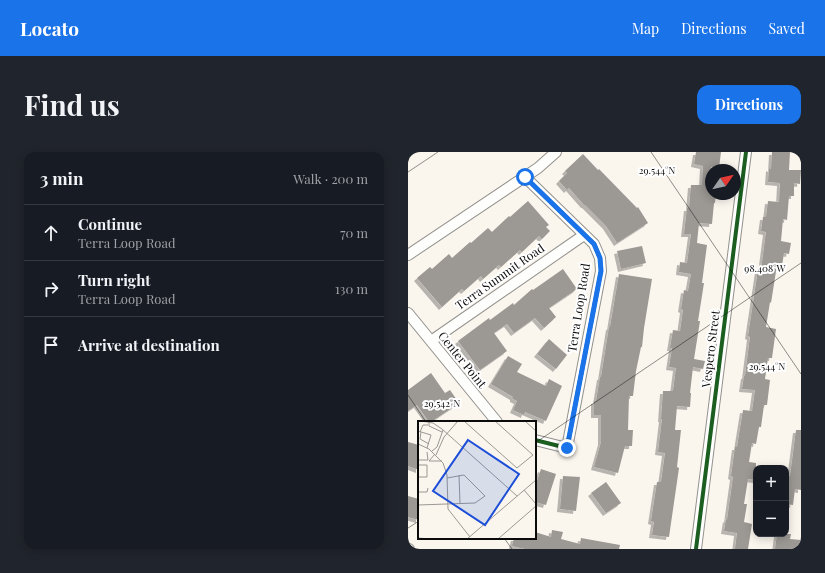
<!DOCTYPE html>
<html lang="en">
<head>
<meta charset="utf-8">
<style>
	:root { --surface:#171b24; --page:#20242c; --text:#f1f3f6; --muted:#9ea1a6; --line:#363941; --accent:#1a73e8 }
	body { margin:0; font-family:"Playfair Display",serif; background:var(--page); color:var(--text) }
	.controls { position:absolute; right:12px; bottom:12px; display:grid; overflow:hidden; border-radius:8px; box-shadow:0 2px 10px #0003 }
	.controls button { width:36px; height:36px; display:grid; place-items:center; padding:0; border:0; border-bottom:1px solid var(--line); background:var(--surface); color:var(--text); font:20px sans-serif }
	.compass { position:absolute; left:297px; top:12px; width:36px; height:36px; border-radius:50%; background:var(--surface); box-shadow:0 2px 10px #0003; rotate:56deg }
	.stop { position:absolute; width:12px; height:12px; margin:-9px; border:3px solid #1a73e8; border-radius:50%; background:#fff }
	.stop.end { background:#1a73e8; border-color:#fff; box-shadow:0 1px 4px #0008 }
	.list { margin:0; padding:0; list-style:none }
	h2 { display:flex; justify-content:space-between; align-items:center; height:52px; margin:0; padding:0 16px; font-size:17px }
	h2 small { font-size:13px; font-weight:400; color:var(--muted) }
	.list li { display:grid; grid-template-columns:26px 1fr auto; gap:12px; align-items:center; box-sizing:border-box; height:56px; padding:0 16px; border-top:1px solid var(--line) }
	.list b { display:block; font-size:15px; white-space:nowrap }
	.list p { margin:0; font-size:13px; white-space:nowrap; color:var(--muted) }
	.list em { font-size:13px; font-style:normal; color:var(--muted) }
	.icon { flex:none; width:22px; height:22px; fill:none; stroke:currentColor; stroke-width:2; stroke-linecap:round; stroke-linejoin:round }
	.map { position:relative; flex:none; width:393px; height:397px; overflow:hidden; border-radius:12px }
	header { display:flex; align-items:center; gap:24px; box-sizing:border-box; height:56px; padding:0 20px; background:var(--accent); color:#fff }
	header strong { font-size:19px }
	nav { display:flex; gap:22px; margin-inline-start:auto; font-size:14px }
	.intro { display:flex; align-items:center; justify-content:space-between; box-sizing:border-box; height:96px; padding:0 24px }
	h1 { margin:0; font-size:28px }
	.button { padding:10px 18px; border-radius:12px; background:var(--accent); color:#fff; font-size:14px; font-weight:700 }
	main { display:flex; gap:24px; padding:0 24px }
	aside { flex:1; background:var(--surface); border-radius:12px; box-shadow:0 2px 10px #0003 }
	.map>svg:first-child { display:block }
</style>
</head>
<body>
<header>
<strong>Locato</strong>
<nav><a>Map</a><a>Directions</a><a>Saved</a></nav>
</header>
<div class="intro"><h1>Find us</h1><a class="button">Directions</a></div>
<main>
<aside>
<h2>3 min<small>Walk · 200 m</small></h2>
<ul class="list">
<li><svg class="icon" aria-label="ahead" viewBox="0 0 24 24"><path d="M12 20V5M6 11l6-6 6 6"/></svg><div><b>Continue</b><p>Terra Loop Road</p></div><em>70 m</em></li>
<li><svg class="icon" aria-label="right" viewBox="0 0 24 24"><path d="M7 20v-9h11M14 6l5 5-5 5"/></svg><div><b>Turn right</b><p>Terra Loop Road</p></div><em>130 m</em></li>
<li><svg class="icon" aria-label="arrive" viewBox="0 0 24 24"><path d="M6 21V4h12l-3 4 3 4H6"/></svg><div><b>Arrive at destination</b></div></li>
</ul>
</aside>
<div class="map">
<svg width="393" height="397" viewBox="0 0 393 397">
	<defs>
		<filter id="shadow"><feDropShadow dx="-3" dy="3" stdDeviation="0" flood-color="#0004"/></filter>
	</defs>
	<rect width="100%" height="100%" fill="#faf6ee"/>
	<path fill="#9c9894" filter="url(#shadow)" d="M288,0H313L311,16L303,15V42H308L307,51H306L304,72L291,71L289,91L299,93L294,131H296L290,169H292L286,207L297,209L295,217L285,215L282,241H283L282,255L269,254L267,278H273L269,315L271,316L261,385L244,383L246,370L243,369L249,330H253L257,301L250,300L254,267H253L255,239H265L268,216L261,215L264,196H262L265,178L272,179L275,158L273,157L276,138L280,139L283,122L271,120L272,110L279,111L283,82H276L279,56H281L283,33H294L295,14L286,12Z
		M364,0H382L381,18H393L392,32L386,31V44H381L379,68L375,67L373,89L383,91L381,102L376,101L374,114L369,113L363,151L362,150L358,175L368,177L364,206H360L357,227L362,228L359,253H356L353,275H351L348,292L344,291L341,310L348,311V328L340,327L336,352H339L336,370L344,372L340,397H327L329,381L316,379L318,367L319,368L325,325L323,324L327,295H329L335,258L344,259L347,238L334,237L336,224H337L342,185L340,184L350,118H353L358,80L353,79L355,65H358L360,49L371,50L372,31L360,30L361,16L363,17Z
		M175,2L190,18L191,17L229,56L230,55L240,71L209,91L198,74L177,53H176L161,36L159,38L151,29L159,21L157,19Z
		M120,49L141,73L138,75L142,79L134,87L131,84L114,100L112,98L93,115L91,113L75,127L73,124L56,139L54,137L34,155L9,126L22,115L24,117L41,102L44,106L62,90L63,91L80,76L84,80L101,64L102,65Z
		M234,94L238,111L213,117L209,99Z
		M155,117L169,137L141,156L148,165L136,176L127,166L106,181L99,172L86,181L99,199L72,218L50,189L81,166L82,168L105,151L106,153L124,137L125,138Z
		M211,122L244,127L236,176L234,195H233L228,219L225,244H221L220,278H225L224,294H217L210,321L186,315L193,290V263H186V249H188L192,225H193L201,175H202Z
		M141,187L159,203L148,217L129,202Z
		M100,204L114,212L109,220L138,234L141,227L154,234L138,269L117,260L116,263L105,258L109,249L105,247V245L83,232Z
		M23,221L37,241L42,238L51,251L23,270H21L9,253L0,259V238Z
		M388,278H393V338L387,337L385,353L378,352V323L382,324Z
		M0,290L11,293V318L0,314Z
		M133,317L148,322L138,353L127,350V335Z
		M155,324L172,325L168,359L152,357Z
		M198,330L213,351L198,361L183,341Z
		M0,344L11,347V368L0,365Z
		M144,378L155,380L153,387L172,392L173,386L212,393L211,397H117L104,394L106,386H127V380L143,385Z
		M369,382H383L382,387L393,388V397H367Z"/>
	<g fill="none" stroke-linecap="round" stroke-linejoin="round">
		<g stroke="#93918d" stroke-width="12">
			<path id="street" d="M117,25L186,92L192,106L193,119L159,296L127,288
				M0,103L130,16L148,0
				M0,161L89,270
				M23,189L176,83
				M0,397H1
				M288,397L338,0"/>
		</g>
		<use href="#street" stroke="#fefefc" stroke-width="10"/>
		<g stroke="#fff" stroke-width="6">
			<path id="cycleway" d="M117,25L186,92L192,106L193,119L159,296L127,288
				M288,397L338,0"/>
		</g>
		<use href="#cycleway" stroke="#1b5e20" stroke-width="4"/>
	</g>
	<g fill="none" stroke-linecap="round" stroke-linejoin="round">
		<path stroke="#1a73e8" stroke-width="5" d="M117,25L186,92L192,106L193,119L159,296"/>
	</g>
	<path fill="none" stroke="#0b0b0b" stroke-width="1" stroke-opacity="0.45" d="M243,0L393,222M0,20L30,0M0,243L18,270M127,291L393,111M0,376L11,369M96,386L104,397"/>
	<g text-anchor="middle" stroke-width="4" stroke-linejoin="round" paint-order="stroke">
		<g font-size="12" fill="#0b0b0b" stroke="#fff">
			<text transform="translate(92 125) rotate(-35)" y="4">Terra Summit Road</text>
			<text transform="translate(171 156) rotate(-81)" y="4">Terra Loop Road</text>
			<text transform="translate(303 197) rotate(-83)" y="4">Vespero Street</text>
			<text transform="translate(54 208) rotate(51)" y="4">Center Point</text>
		</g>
	</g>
	<g transform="translate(10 269)">
		<rect width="118" height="118" fill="#faf6ee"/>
		<path fill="none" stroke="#9a9893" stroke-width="1" d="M3,0L15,2L24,8L99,75M46,0L99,47L115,34L77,0M107,0L118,10M11,1V5L24,11M0,10L13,14L9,27M2,11L5,4H10M3,11L2,18L11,23M0,23L11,28L25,42L29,54L30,88L52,116M14,30L19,26L25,9M17,33L11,40H24M18,34L26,16L40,0M0,39H10L9,31M0,44H9V56H0M41,54L42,83M106,69L118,83M0,71H9L10,67M0,84L57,82L67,75L46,54L29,57M0,117L12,118M49,118L118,59M80,118L118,85"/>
		<path fill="#1d4ed8" fill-opacity="0.15" stroke="#1d4ed8" stroke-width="2" d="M50,19L101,53L67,104L15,70Z"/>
		<rect width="118" height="118" fill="none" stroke="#0b0b0b" stroke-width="2"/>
	</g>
	<g font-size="10" text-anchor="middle" fill="#0b0b0b" stroke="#fff" stroke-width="4" stroke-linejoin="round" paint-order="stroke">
		<text x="249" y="22">29.544°N</text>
		<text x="357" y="120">98.408°W</text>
		<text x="359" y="218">29.544°N</text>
		<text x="34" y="255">29.542°N</text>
	</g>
</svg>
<div class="controls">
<button>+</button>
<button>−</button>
</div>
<svg class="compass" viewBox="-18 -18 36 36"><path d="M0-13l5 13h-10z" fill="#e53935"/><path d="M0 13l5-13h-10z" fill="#9ea1a6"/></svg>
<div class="stop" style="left:117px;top:25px"></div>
<div class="stop end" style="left:159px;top:296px"></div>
</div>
</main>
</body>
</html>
